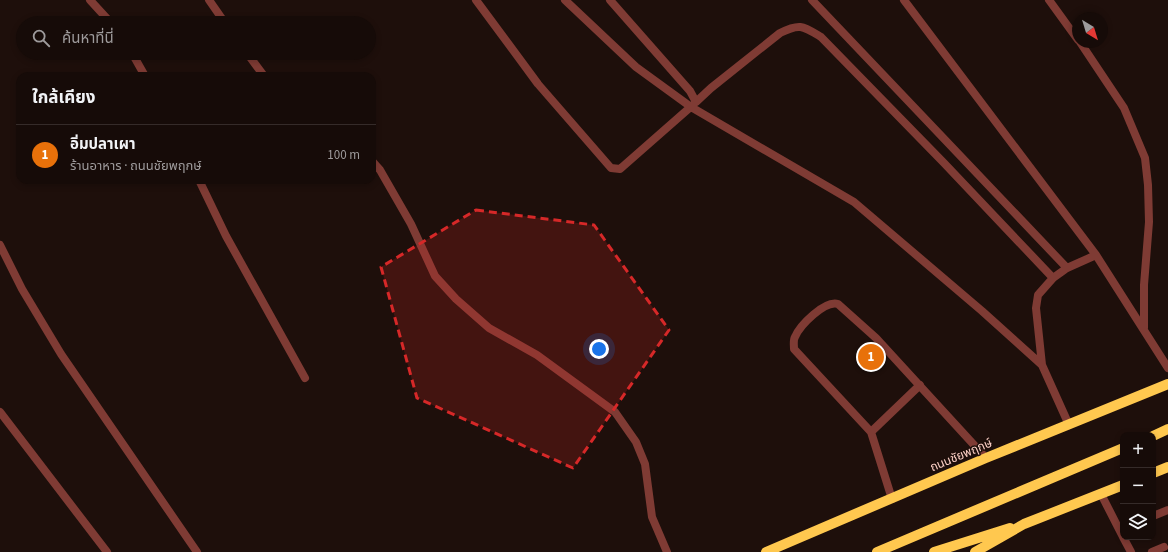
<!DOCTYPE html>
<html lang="th">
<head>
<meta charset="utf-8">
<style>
	:root { --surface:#160b08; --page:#231916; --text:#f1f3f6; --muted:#9e9b9c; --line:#352b29; --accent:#f300cc }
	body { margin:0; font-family:"Source Sans 3","Noto Sans Thai",sans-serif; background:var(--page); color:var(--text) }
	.controls { position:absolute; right:12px; bottom:12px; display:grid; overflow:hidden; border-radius:8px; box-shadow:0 2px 6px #0003 }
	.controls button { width:36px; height:36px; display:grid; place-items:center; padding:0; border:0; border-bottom:1px solid var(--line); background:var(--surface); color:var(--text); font:20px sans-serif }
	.compass { position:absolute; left:1072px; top:12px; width:36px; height:36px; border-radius:50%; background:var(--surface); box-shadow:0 2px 6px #0003; rotate:142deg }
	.you { position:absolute; left:599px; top:349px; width:14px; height:14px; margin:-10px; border:3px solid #fff; border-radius:50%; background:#1a73e8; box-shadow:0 0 0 6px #1a73e833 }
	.badge { display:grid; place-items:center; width:26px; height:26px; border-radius:50%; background:var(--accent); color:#fff; font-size:13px; font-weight:700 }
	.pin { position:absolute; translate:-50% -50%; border:2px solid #fff; box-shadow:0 1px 4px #0006 }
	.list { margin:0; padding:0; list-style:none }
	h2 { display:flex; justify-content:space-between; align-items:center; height:52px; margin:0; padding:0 16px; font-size:17px }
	h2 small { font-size:13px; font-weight:400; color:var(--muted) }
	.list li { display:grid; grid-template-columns:26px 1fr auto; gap:12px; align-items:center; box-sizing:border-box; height:60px; padding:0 16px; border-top:1px solid var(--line) }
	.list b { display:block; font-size:15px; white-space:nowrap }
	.list p { margin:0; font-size:13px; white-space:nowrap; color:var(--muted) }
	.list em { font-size:13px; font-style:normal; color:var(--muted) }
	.icon { flex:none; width:22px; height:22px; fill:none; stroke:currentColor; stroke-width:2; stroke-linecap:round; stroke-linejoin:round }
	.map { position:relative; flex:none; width:1168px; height:552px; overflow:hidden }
	.search { position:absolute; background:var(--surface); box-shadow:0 2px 6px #0003; left:16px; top:16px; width:360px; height:44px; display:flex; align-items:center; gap:10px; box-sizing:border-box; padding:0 14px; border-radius:22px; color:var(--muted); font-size:15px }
	.panel { position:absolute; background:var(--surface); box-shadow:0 2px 6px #0003; left:16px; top:72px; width:360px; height:112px; border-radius:12px }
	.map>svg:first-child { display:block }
</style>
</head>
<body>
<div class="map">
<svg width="1168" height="552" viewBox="0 0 1168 552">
	<rect width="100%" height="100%" fill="#1e0f0b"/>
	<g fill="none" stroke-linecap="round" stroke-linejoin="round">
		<path stroke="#7f3b34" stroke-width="8" d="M476,0L538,84L611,168L620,169L694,104
			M565,0L636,67L691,107L854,202L982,311L1042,365
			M610,0L690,91L696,102L711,88L780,33C800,23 803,26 821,37L944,163L1053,278
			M812,0L1067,268
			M904,0L1096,255L1168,368
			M1049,0L1078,40
			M1080,42L1124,108L1145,158L1148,185L1149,222L1144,285V328
			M1069,425L1042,365L1036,308L1038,295L1053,278L1067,268L1096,255
			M871,432L920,385
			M1101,494L1123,537
			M892,499L871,432L794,349C794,345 793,340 795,337C800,325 825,300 838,304L876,338L986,458
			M1153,516L1168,510
			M1123,537L1131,552
			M1152,552L1164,547"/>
		<path stroke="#7f3b34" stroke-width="8" d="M90,0L111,23
			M209,0L225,23
			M132,53L145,76
			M247,53L264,76
			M372,161L380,170L411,224L435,276L456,299L489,328L537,355L615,412L636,442L645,464L652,517L667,552
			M199,180L226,236L305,378
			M0,245L22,289L61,354L197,552
			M0,412L107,552"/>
		<path stroke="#ffc84f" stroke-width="10" d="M1153,436L1168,429
			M1153,473L1168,467
			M766,552L986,458L1168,384
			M877,552L1123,448
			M934,552L1010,528
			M975,552L1024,524L1123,485"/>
	</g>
	<path fill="#d62828" fill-opacity="0.2" stroke="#d62828" stroke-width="3" stroke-dasharray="8 5" stroke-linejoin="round" d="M476,210L594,225L669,330L573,468L417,398L381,267Z"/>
	<g text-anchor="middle" stroke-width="3" stroke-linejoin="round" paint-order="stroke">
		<g font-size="12" fill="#ffd2c8" stroke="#1e0f0b">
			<text transform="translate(961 455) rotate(-23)" y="4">ถนนชัยพฤกษ์</text>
		</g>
	</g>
</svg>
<div class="controls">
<button>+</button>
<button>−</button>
<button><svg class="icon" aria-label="layers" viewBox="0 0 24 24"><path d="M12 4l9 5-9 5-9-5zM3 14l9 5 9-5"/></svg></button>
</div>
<svg class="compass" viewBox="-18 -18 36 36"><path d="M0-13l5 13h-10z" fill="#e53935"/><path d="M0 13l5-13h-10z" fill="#9e9b9c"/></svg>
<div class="you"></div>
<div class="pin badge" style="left:871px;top:357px;background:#e8710a">1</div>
<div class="search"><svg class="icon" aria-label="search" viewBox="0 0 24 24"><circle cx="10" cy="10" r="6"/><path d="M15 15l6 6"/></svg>ค้นหาที่นี่</div>
<section class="panel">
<h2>ใกล้เคียง<small></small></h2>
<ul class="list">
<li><span class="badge" style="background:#e8710a">1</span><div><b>อิ่มปลาเผา</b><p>ร้านอาหาร · ถนนชัยพฤกษ์</p></div><em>100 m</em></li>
</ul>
</section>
</div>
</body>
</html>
